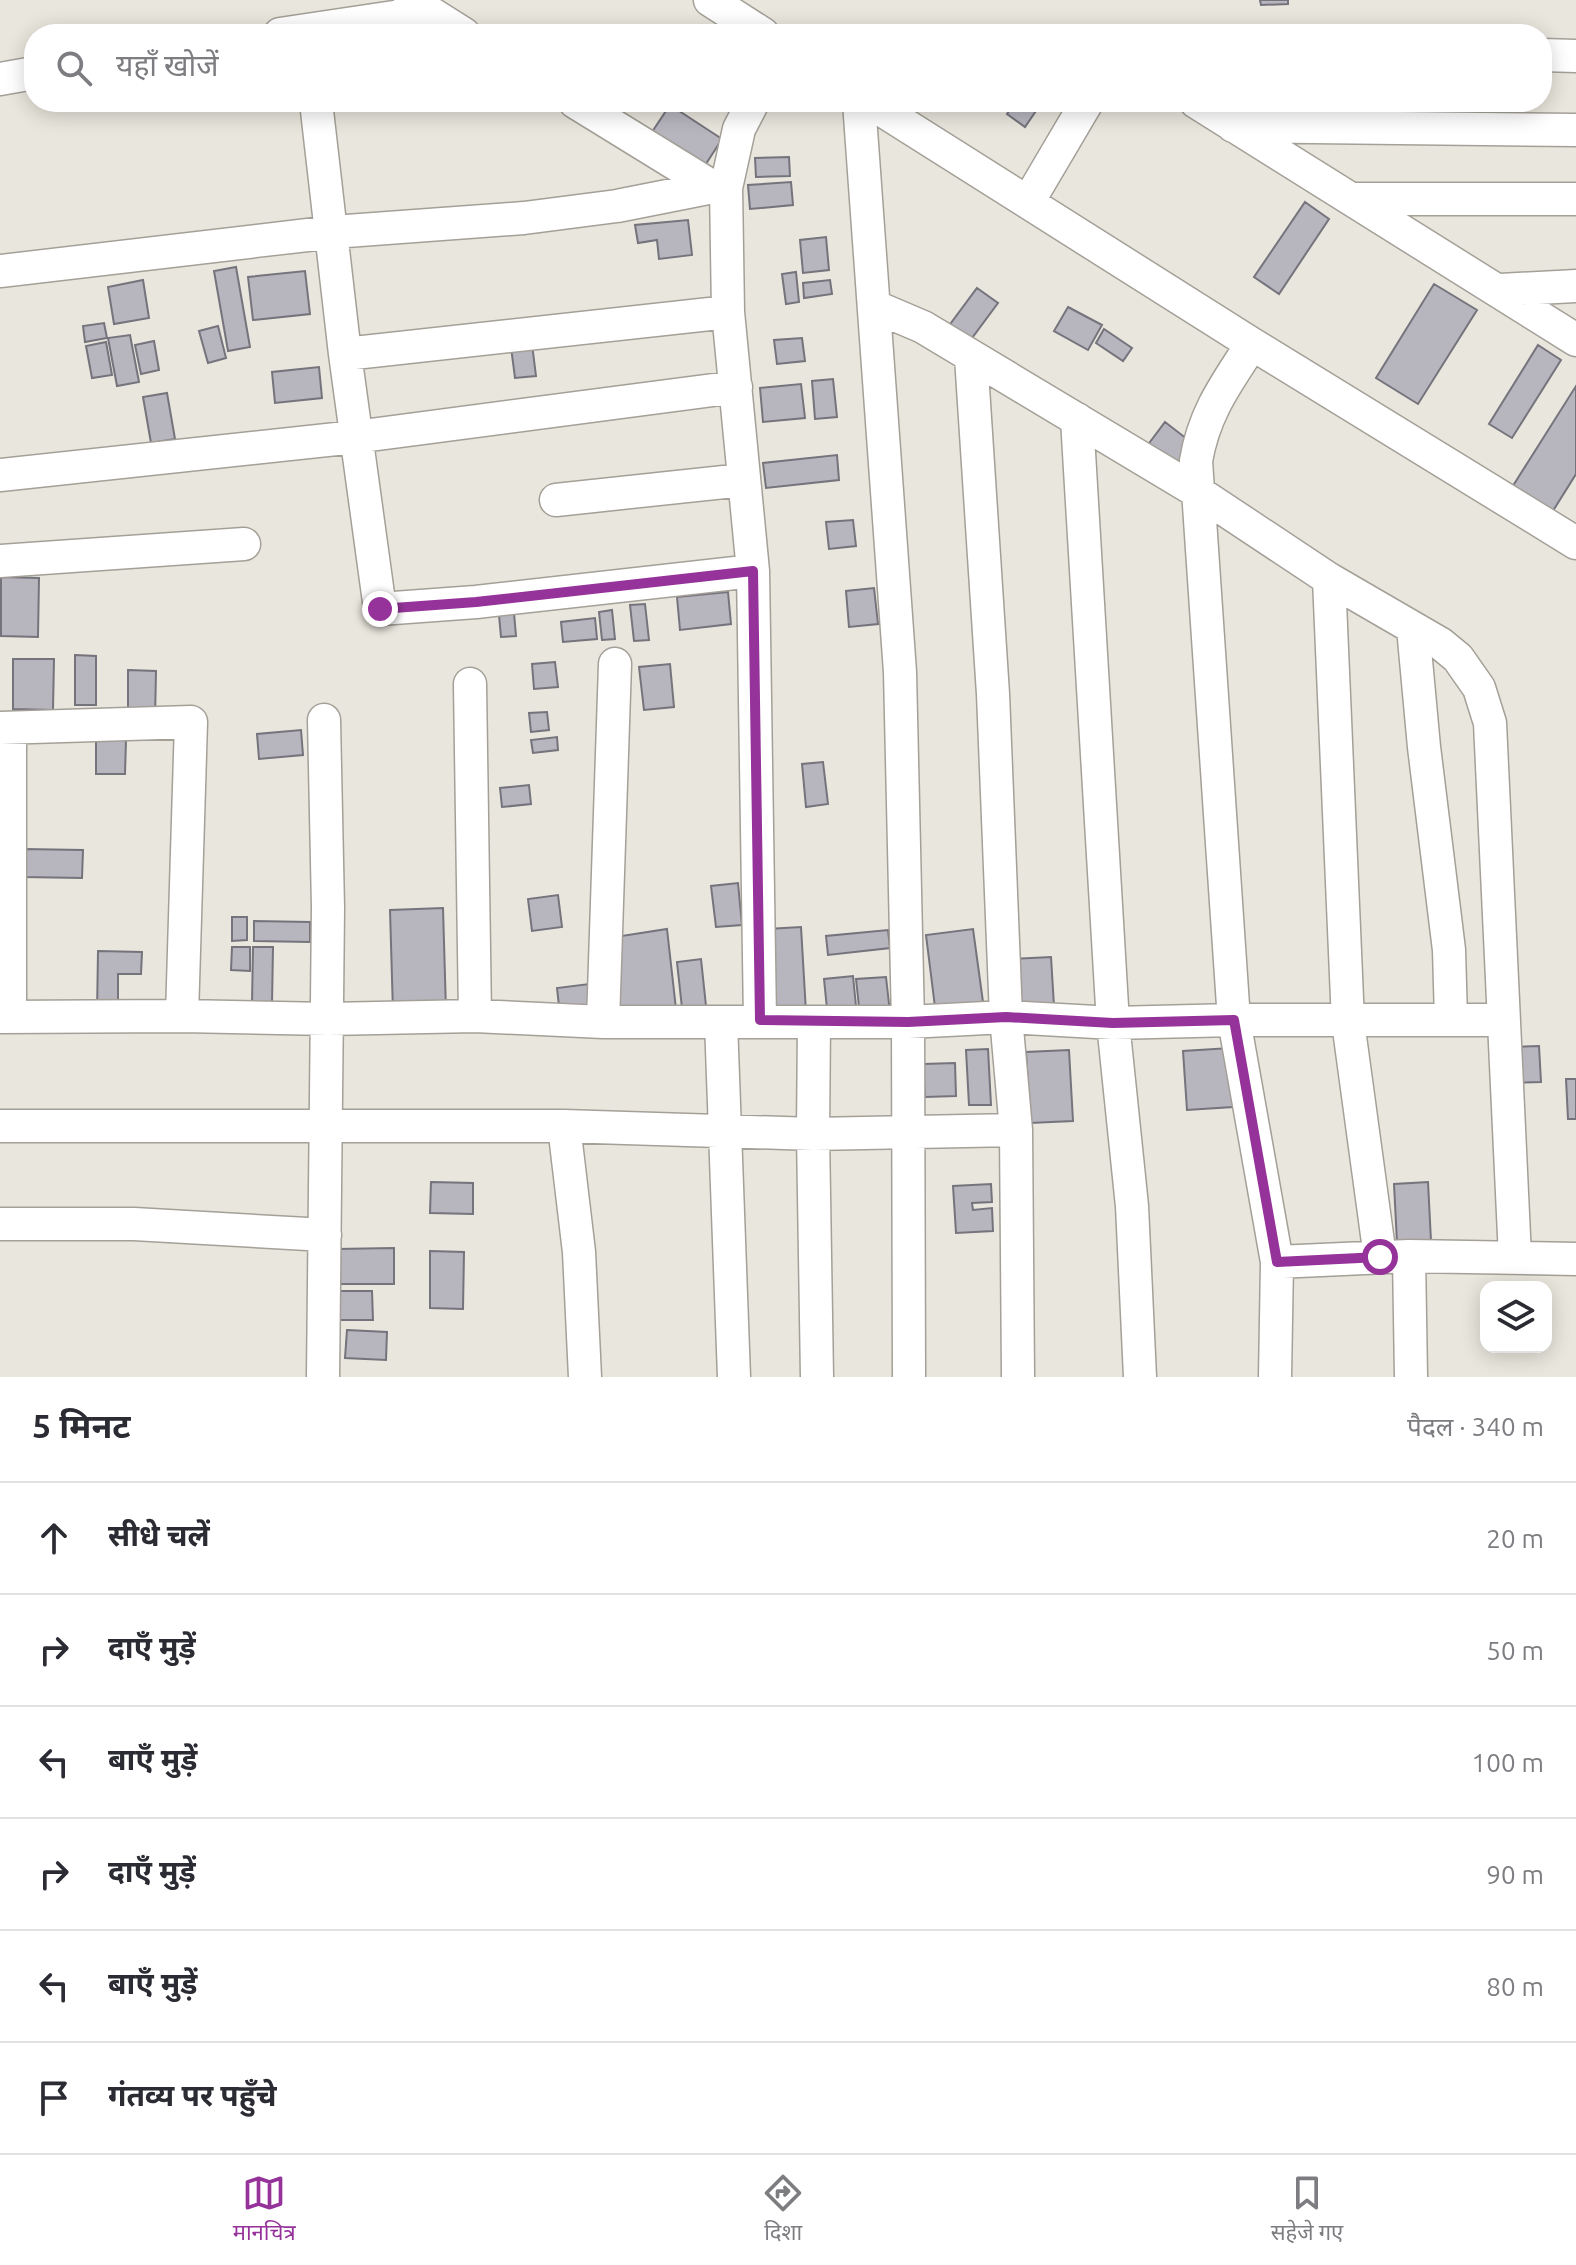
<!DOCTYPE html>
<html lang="hi">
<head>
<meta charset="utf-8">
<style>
	:root { --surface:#fff; --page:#f2f2f3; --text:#2b2b33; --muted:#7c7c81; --line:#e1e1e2; --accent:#95339a }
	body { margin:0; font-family:Ubuntu,"Noto Sans Devanagari",sans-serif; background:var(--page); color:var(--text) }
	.controls { position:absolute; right:24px; bottom:24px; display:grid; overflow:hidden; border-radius:16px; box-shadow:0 4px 20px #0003 }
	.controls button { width:72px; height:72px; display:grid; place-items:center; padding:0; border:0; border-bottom:2px solid var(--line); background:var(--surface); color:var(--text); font:40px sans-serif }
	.stop { position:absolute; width:24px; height:24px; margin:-18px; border:6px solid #95339a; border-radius:50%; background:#fff }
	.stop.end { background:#95339a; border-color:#fff; box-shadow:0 2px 8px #0008 }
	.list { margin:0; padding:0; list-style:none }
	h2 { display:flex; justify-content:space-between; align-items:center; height:104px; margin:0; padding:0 32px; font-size:34px }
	h2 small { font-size:26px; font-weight:400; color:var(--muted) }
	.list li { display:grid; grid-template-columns:52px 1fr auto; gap:24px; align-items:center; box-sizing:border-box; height:112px; padding:0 32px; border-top:2px solid var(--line) }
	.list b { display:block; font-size:30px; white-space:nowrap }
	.list em { font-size:26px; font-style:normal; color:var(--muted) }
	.icon { flex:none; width:44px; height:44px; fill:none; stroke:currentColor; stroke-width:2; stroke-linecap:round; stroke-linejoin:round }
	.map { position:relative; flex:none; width:1576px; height:1377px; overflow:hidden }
	.search { position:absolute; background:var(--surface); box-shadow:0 4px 20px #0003; left:24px; right:24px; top:24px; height:88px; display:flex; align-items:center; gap:20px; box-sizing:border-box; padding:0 28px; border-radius:32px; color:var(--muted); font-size:30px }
	.sheet { height:776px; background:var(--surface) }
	nav { display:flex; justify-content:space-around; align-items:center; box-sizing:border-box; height:112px; border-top:2px solid var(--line); background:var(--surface); font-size:22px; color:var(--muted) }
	nav a { display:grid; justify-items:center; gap:4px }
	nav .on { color:var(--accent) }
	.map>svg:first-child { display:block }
</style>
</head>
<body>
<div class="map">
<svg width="1576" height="1377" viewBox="0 0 1576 1377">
	<rect width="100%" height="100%" fill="#e9e6dd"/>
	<path fill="#b7b5be" stroke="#75737c" stroke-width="2" d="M1260,0H1288V4L1261,5Z
		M448,102H476L477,104L449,108Z
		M1015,102H1042L1025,127L1007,114Z
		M1417,102H1450V124L1417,123Z
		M670,105L722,139L702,170L650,135Z
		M789,157L790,176L756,177L755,158Z
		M791,182L793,205L750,209L748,185Z
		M1305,202L1329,219L1279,294L1254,277Z
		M688,220L692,255L659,259L657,240L638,243L635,225Z
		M826,237L829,270L803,273L800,240Z
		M236,267L250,347L228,351L214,271Z
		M305,271L310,314L253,320L248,277Z
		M796,272L799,302L786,304L782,274Z
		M143,280L149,318L114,324L108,287Z
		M830,280L832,294L804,298L803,283Z
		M1434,284L1477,310L1418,404L1376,378Z
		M977,288L998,303L969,342L948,327Z
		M1068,307L1102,325L1088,350L1054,331Z
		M104,323L107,338L85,342L83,326Z
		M218,326L226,358L208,363L199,331Z
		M1104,329L1132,348L1123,361L1096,343Z
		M130,335L139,382L117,386L108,338Z
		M802,338L805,361L777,364L774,340Z
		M154,341L159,370L141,374L135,345Z
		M106,342L112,375L92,378L86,346Z
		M532,344L536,376L515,378L511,347Z
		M1538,345L1561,360L1512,438L1489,424Z
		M319,367L322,398L275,403L272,372Z
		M833,379L837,417L815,419L812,381Z
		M801,384L805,418L763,422L760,388Z
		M1576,386V474L1551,514L1511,489Z
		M167,393L175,439L151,443L143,397Z
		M1165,422L1187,439L1178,468L1147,446Z
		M837,455L839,480L766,488L763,463Z
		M853,520L856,546L829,549L826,522Z
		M1,577L39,578L38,637L1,636Z
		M874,588L878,624L849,627L846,591Z
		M728,592L731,624L680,630L677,597Z
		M645,604L649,640L634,641L630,605Z
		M612,610L615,639L602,640L599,612Z
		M514,613L516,636L501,637L499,615Z
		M595,618L597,639L563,642L561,622Z
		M75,655L96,656V705H75Z
		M13,659H54L53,710L13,709Z
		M555,662L558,687L534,689L532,664Z
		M670,664L674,707L644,710L639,667Z
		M128,670L156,671L155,720L128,719Z
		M547,712L549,730L531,732L529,713Z
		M301,730L303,755L259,759L257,734Z
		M557,737L558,750L533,753L531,740Z
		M96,740H126L125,774H96Z
		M823,762L828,804L806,807L802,764Z
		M529,785L531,804L502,807L500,788Z
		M24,849L83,850L82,878L24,877Z
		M738,883L742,925L716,927L711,886Z
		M558,895L562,927L532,931L528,899Z
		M443,908L446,1011L393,1012L390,910Z
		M232,917H247V940L232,941Z
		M254,921L310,922V942L254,941Z
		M801,927L806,1012L772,1014L767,929Z
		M667,929L676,1009L617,1006L615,937Z
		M973,929L983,1002L935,1007L926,935Z
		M888,930L890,948L828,955L826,936Z
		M232,947H250V971L231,970Z
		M253,947H273L272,1005L252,1004Z
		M98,951L142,952L141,974H118V1014H97Z
		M1051,957L1054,1006L1016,1008L1012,959Z
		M701,959L706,1006L682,1008L677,962Z
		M853,976L857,1016L828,1019L824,979Z
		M886,977L890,1013L860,1016L856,979Z
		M589,984L592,1012L560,1015L557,988Z
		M1539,1046L1541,1082L1513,1083L1511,1047Z
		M1230,1048L1233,1107L1187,1110L1183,1051Z
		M988,1049L991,1105H969L966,1050Z
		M1069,1050L1073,1121L1030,1123L1026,1052Z
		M955,1063L956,1096L925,1097L923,1064Z
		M1566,1079H1576V1119H1568Z
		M431,1182L473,1183V1214L430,1213Z
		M1428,1182L1431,1241L1397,1243L1394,1184Z
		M991,1184L992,1202L972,1203L973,1210L992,1208L993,1231L956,1233L953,1186Z
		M394,1248V1284H337L336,1249Z
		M430,1251L464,1252L463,1309L430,1308Z
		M336,1291H372L373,1320H336Z
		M347,1330L387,1332L386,1360L345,1358Z"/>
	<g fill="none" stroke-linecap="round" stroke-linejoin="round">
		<g stroke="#a4a098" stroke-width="35">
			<path id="minor" d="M410,0L464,34
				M710,0L763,34
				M280,34L428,12
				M1542,55L1576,56
				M0,79L34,73
				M316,102L345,354L380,609L476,602L753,571
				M575,102L713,187
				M753,102L739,129L726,188L728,312L753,571L760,1020
				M859,102L900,672L908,1022L909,1377
				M869,102L1252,344L1576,543
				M1196,102L1576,340
				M1233,126L1576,130
				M1351,199H1576
				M1028,202L1087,102
				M0,271L333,232L524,218L617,206L713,187L726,188
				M1500,290L1576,286
				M876,307L923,327L1198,492L1329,579L1441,644L1458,658L1479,688L1490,723L1515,1257
				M1252,344C1226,384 1204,413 1196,461L1234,1020L1277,1262L1275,1377
				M345,354L728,312
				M971,357L993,694L1006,1017L1016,1130L1018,1377
				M1077,419L1113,1023L1132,1206L1140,1377
				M0,475L355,437L736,387
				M556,500L743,480
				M0,561L244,544
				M1329,579L1348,1022L1380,1257
				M1413,628L1424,747L1449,950L1451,1019
				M470,684L475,1016
				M0,728L191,722L182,1016
				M10,728V1017
				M0,1017L182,1016L328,1019L475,1016L603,1022H908L1006,1017L1113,1023L1234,1020H1503
				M603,1022L615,664
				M721,1022L734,1377
				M814,1022L813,1134L817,1377
				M0,1126H564L813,1134L1016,1130
				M564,1126L579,1252L585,1377
				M0,1224H134L325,1235
				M1409,1256L1411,1377
				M1277,1262L1409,1256L1576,1259
				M323,1377L328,908L324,720"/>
		</g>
		<use href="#minor" stroke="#fff" stroke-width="32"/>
	</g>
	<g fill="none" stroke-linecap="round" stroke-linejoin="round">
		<path stroke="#95339a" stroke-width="10" d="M380,609L476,602L753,571L760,1020L908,1022L1006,1017L1113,1023L1234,1020L1277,1262L1380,1257"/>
	</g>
</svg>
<div class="controls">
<button><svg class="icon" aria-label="layers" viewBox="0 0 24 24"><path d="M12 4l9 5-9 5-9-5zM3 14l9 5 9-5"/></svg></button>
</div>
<div class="stop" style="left:1380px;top:1257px"></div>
<div class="stop end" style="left:380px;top:609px"></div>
<div class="search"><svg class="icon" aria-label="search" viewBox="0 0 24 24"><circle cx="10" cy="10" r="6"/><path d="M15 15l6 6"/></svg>यहाँ खोजें</div>
</div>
<section class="sheet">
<h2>5 मिनट<small>पैदल · 340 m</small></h2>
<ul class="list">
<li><svg class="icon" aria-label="ahead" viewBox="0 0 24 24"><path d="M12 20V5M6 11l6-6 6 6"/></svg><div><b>सीधे चलें</b></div><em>20 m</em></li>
<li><svg class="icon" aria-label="right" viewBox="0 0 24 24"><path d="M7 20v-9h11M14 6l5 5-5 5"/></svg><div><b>दाएँ मुड़ें</b></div><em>50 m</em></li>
<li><svg class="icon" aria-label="left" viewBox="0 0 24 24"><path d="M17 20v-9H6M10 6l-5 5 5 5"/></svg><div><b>बाएँ मुड़ें</b></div><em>100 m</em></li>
<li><svg class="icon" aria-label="right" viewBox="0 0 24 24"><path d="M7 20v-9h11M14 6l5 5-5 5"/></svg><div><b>दाएँ मुड़ें</b></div><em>90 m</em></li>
<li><svg class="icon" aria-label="left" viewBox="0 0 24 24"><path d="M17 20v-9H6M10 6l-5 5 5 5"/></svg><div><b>बाएँ मुड़ें</b></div><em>80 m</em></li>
<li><svg class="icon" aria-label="arrive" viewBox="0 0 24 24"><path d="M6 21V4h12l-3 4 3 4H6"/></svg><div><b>गंतव्य पर पहुँचे</b></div></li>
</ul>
</section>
<nav>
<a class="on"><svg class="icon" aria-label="map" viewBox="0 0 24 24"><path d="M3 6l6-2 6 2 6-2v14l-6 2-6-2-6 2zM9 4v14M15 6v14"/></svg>मानचित्र</a>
<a><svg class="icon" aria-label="directions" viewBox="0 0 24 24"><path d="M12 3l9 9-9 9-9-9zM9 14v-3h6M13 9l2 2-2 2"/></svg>दिशा</a>
<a><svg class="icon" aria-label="saved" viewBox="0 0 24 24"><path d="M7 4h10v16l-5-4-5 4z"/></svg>सहेजे गए</a>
</nav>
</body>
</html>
